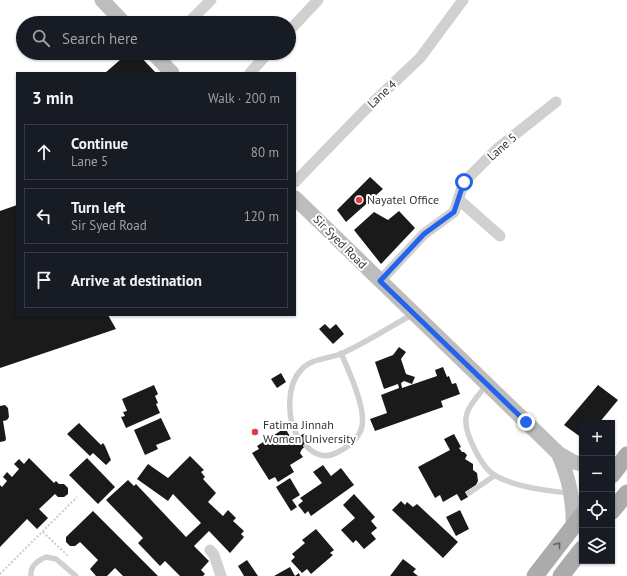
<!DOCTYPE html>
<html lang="en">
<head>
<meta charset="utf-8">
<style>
	:root { --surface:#171b24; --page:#242831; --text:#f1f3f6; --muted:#9ea1a6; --line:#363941 }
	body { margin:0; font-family:"PT Sans",sans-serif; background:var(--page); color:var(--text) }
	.controls { position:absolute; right:12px; bottom:12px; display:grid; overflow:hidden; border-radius:0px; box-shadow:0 1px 3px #0004 }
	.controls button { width:36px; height:36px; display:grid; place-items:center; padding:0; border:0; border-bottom:1px solid var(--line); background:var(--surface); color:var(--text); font:20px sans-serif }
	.stop { position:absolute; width:12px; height:12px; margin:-9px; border:3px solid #2563eb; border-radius:50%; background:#fff }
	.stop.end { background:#2563eb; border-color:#fff; box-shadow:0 1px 4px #0008 }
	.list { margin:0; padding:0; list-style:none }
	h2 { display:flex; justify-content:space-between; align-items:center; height:52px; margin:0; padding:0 16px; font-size:17px }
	h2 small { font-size:13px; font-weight:400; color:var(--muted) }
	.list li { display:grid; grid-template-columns:26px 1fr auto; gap:12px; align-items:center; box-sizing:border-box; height:56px; margin:0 8px 8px; padding:0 8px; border:1px solid var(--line); border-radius:0px }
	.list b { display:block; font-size:15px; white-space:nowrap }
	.list p { margin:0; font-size:13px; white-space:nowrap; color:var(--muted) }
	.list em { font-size:13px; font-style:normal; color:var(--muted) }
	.icon { flex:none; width:22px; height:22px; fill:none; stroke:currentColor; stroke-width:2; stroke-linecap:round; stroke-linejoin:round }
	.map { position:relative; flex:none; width:627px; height:576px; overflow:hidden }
	.search { position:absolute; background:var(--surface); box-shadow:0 1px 3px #0004; left:16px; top:16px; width:280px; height:44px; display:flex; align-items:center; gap:10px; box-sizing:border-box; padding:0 14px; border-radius:22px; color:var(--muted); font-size:15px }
	.panel { position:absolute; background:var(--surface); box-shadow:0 1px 3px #0004; left:16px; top:72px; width:280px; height:244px; border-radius:0px }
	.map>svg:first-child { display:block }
</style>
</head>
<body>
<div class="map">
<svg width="627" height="576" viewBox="0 0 627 576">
	<rect width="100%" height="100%" fill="#fff"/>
	<path fill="#1a1a1a" d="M128,53H137L156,73H105Z
		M370,177L383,189L346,222L337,210Z
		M17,205V315H108L116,329L0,368V211Z
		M399,211L415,228L381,264L354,230L374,212L388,220Z
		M325,324L330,329L336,324L344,334L333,344L319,329Z
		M399,347L406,352L401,359L406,374L415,377L412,384L404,381L401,383L402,388L437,376L435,370L443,367L447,377L449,376L452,384L456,383L460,394L441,401L443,407L375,431L370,419L387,413L381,395L399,388L398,384L384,389L375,362L393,355Z
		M281,373L286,382L277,388L271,379Z
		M154,385L158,394L155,396L158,403L156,404L160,413L126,428L121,417L125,416L123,412L127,411L122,399Z
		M598,385L618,400L599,423H582V438L564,425Z
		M5,405L8,408L9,417L7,420L3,421L6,439L5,441L0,442V406Z
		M161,418L171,439L156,445L158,449L145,455L134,430Z
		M79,423L101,445L103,443L105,446L111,460L106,465L93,453L90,456L67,434Z
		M285,428L291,438L294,439L305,433L311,443L302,449L300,453L303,457L290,465L294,472L278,482L275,477L269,480L252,453L259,449L257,446Z
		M454,434L461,447L459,448L462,452H464L467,455L465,459L473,464V470L477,473L478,481L476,485L465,492L468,497L461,501L457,494L443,502L440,495L435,498L418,467L450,450L444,439Z
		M190,456L204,470L201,472L205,477L203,479L216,493L208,502L223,516L228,510L236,518L233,521L244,531L241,534L244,537L230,553L209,531L194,546L209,561L201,570L205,574L203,576H180L165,561L160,566L138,543L143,538L106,500L128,480L134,486L136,484L186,537L201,523L173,494L168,501L137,479L148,464L168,478Z
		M29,458L54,483L56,481L59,484H64L68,488V494L64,497H58L55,494L39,509L48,518L37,529L27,519L0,547V485L2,487L7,481L3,477L7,472L12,477L19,469L14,464L19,459L24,464Z
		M87,458L115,487L98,504L69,475Z
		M323,465L331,476L341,468L354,485L311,516L308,511L305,514L298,505L303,501L300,498L322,483L313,472Z
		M290,478L300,495L292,500L297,507L291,511L276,487Z
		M354,494L375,517L371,521L377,528L371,533L376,539L364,549L356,540L353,543L341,530L355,518L343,505Z
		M401,501L405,505L407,502L413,507L417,504L458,542L443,558L392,510Z
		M460,510L469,529L456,536L446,517Z
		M93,511L158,576H123L115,568L107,576H96L90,569L98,560L80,542L75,546H70L66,542V537Z
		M316,529L334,550L330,553L333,555L311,574L307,569L302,573L291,561L295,557L292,554L305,543L302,540Z
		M403,559L416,569L413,572L418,576H390Z
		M247,560L258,576H244L238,566Z
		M290,567L295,576L299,573L300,576H274Z"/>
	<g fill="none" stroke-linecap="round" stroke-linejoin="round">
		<path stroke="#cdcdcd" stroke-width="2" stroke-dasharray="2 2" stroke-linecap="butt" d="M43,532L68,556
			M0,574L77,497"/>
		<path stroke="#d0d0d0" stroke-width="5.5" d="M487,384C480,394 467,406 466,418C464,433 482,469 496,476C516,487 547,491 570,493
			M298,437C287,420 286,386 301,370C311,358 330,359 343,353C367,342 390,327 413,314
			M306,446C314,454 325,459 336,453C346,448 356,442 361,430C368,411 349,372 341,353
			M469,493L494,476
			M31,576C30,566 37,561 46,557L56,559L76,576"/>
		<path stroke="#d0d0d0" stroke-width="11" d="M188,23L211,0
			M289,31L318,0
			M250,73L268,53
			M295,182L365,110L420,58L463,0
			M458,199L500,236
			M380,281L424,234L454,212L464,182L498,148L556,102
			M210,550L214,555L221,576"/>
		<path stroke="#bdbdbd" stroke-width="15" d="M102,0L124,23
			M153,53L172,73
			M295,198L558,453L573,462L582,464
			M558,453C569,477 574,501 573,527"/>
		<path stroke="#ababab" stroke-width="17" d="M612,475L627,455
			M612,511L627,493
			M535,576L582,515
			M561,576L582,549"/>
	</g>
	<defs><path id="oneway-chevron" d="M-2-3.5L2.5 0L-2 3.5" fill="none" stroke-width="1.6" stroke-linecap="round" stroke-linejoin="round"/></defs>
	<use stroke="#636363" href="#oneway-chevron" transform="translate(558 545) rotate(-52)"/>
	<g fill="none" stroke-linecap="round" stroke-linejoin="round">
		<path stroke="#2563eb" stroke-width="5" d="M464,182L454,212L424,234L380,281L526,422"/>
	</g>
	<g fill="#e63946" stroke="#fff" stroke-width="1.5">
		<circle cx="359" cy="200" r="4"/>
		<circle cx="255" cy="432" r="4"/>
	</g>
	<g text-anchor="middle" stroke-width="4" stroke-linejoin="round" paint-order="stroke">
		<g font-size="12" fill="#333" stroke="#fff">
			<text transform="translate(382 94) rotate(-43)" y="4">Lane 4</text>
			<text transform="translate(502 147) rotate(-41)" y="4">Lane 5</text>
			<text transform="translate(340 242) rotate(45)" y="4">Sir Syed Road</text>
		</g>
		<g font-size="12" fill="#333" stroke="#fff" text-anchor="start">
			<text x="367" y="204">Nayatel Office</text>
			<text x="263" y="429">Fatima Jinnah<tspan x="263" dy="14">Women University</tspan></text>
		</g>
	</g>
</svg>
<div class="controls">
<button>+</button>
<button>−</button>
<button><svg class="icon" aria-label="locate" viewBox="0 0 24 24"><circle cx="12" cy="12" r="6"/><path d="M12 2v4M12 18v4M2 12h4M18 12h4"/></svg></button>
<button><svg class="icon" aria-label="layers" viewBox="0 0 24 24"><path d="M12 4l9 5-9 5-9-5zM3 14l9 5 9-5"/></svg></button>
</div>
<div class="stop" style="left:464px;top:182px"></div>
<div class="stop end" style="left:526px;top:422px"></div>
<div class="search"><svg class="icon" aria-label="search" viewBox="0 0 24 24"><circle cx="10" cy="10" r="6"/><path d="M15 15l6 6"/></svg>Search here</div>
<section class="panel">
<h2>3 min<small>Walk · 200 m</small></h2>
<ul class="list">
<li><svg class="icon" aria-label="ahead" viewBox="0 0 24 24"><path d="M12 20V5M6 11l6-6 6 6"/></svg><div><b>Continue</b><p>Lane 5</p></div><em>80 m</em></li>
<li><svg class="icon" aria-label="left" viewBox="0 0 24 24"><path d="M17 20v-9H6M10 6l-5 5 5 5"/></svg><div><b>Turn left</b><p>Sir Syed Road</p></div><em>120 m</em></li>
<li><svg class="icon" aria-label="arrive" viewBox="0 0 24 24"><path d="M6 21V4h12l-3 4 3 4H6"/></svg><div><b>Arrive at destination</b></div></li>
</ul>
</section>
</div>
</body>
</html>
